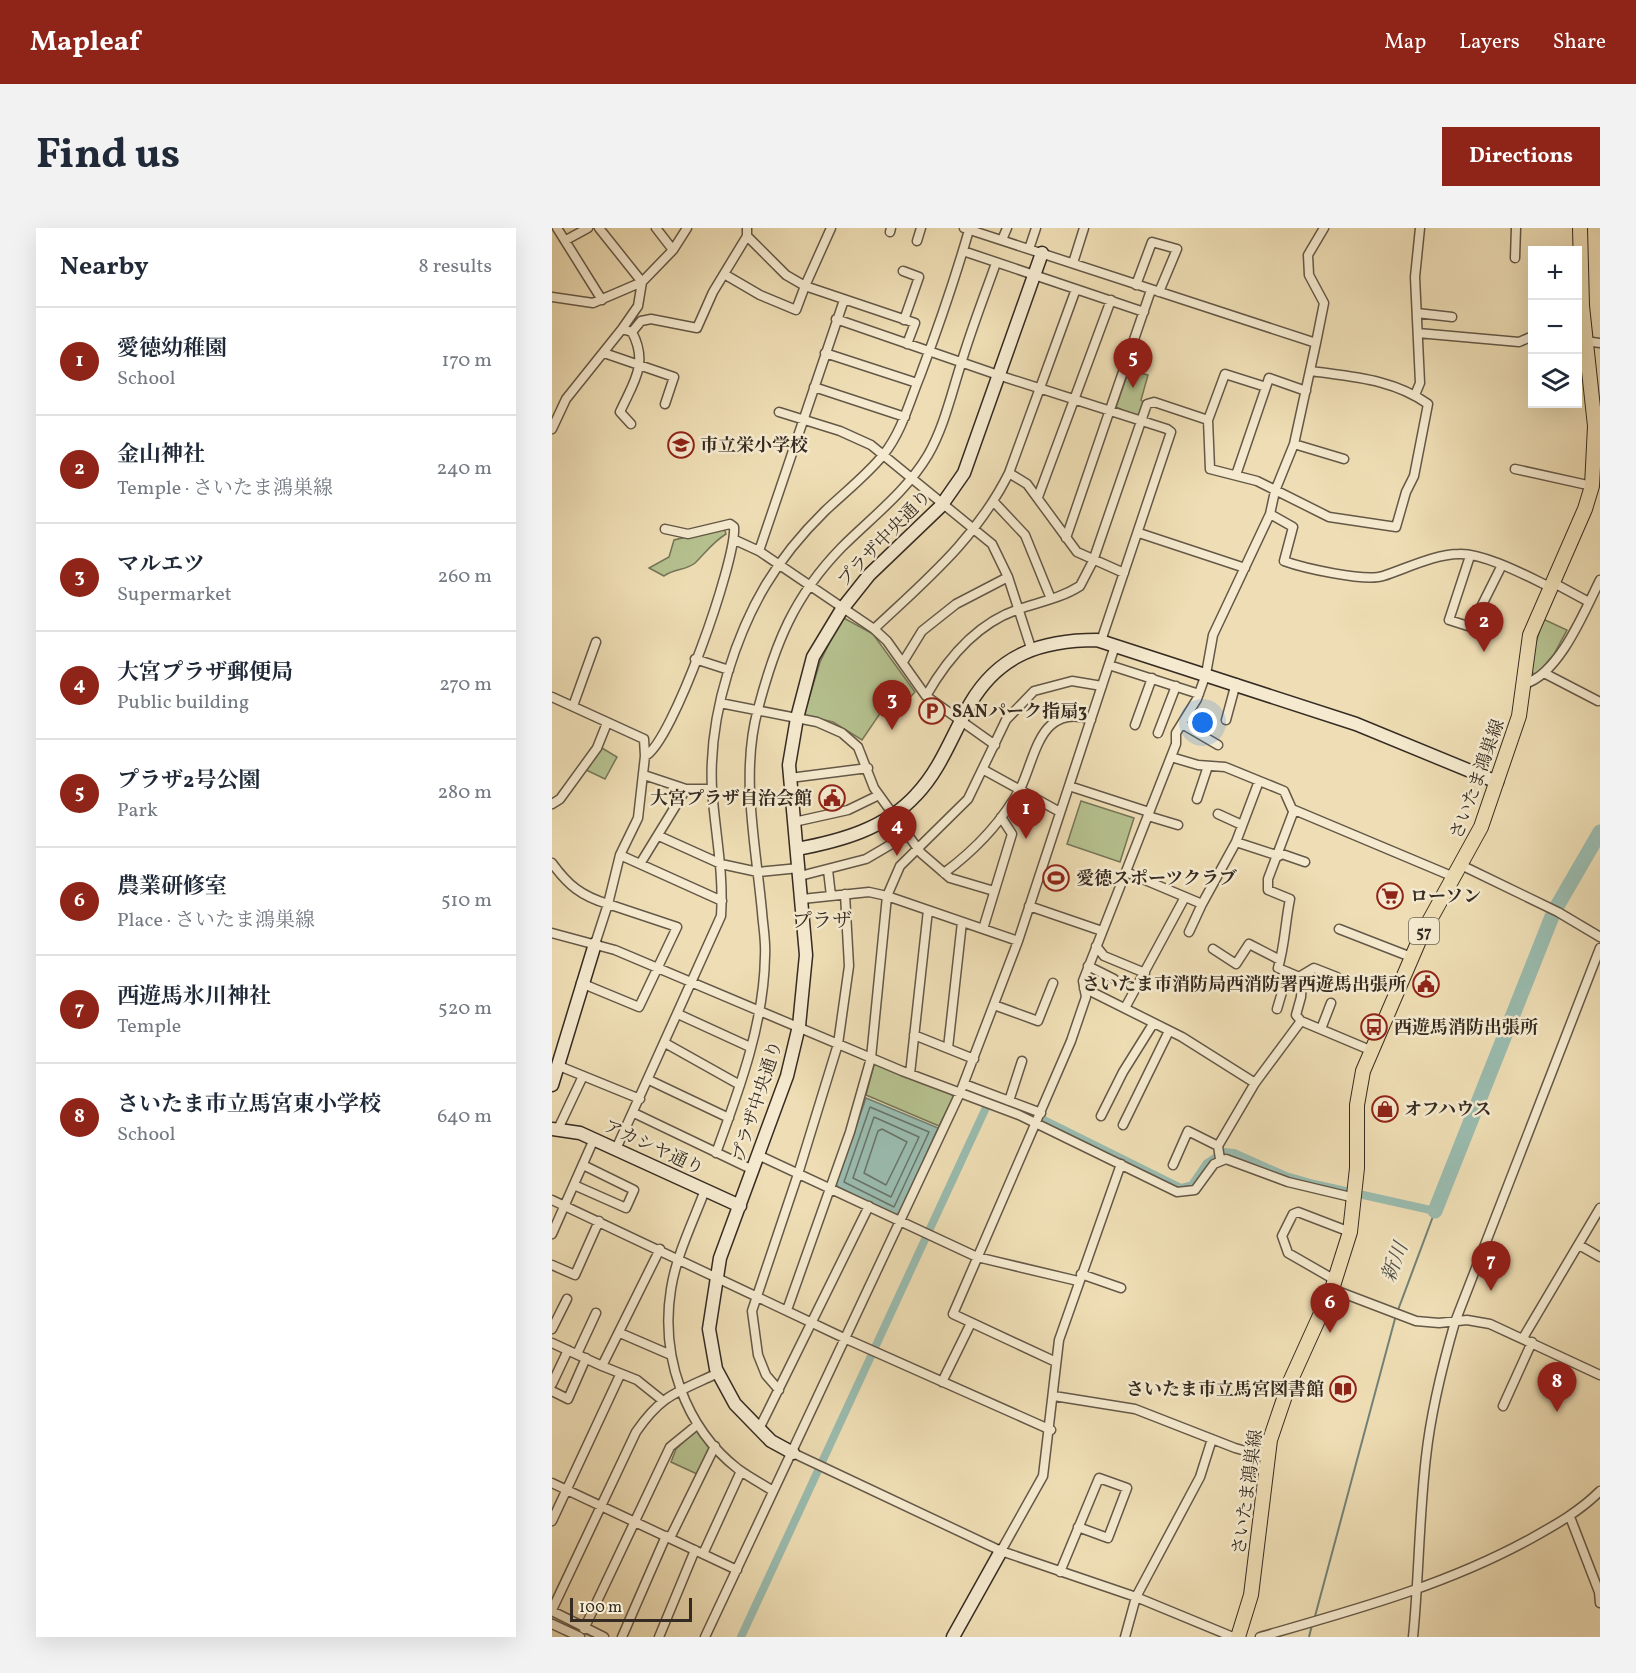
<!DOCTYPE html>
<html lang="en">
<head>
<meta charset="utf-8">
<style>
	:root { --surface:#fff; --page:#f2f2f3; --text:#1f2937; --muted:#747a83; --line:#e0e1e3; --accent:#8f2418 }
	body { margin:0; font-family:Vollkorn,"Noto Serif JP",serif; background:var(--page); color:var(--text) }
	.controls { position:absolute; right:18px; top:18px; display:grid; overflow:hidden; border-radius:0px; box-shadow:0 6px 24px #0002 }
	.controls button { width:54px; height:54px; display:grid; place-items:center; padding:0; border:0; border-bottom:2px solid var(--line); background:var(--surface); color:var(--text); font:30px sans-serif }
	.scale { position:absolute; left:18px; bottom:15px; width:122px; box-sizing:border-box; padding-left:6px; border:3px solid #352b22; border-top:0; font-size:16px; line-height:21px; white-space:nowrap; color:#352b22; -webkit-text-stroke:4px #f5eacf; paint-order:stroke }
	.you { position:absolute; left:651px; top:495px; width:21px; height:21px; margin:-15px; border:4px solid #fff; border-radius:50%; background:#1a73e8; box-shadow:0 0 0 9px #1a73e833 }
	.badge { display:grid; place-items:center; width:39px; height:39px; border-radius:50%; background:var(--accent); color:#fff; font-size:20px; font-weight:700 }
	.pin { position:absolute; translate:-50% -50px; filter:drop-shadow(0 2px 3px #0008) }
	.pin::after { content:''; position:absolute; top:32px; width:21px; height:18px; background:inherit; clip-path:polygon(0 0,100% 0,50% 100%) }
	.list { margin:0; padding:0; list-style:none }
	h2 { display:flex; justify-content:space-between; align-items:center; height:78px; margin:0; padding:0 24px; font-size:26px }
	h2 small { font-size:20px; font-weight:400; color:var(--muted) }
	.list li { display:grid; grid-template-columns:39px 1fr auto; gap:18px; align-items:center; box-sizing:border-box; height:108px; padding:0 24px; border-top:2px solid var(--line) }
	.list b { display:block; font-size:22px; white-space:nowrap }
	.list p { margin:0; font-size:20px; white-space:nowrap; color:var(--muted) }
	.list em { font-size:20px; font-style:normal; color:var(--muted) }
	.icon { flex:none; width:33px; height:33px; fill:none; stroke:currentColor; stroke-width:2; stroke-linecap:round; stroke-linejoin:round }
	.map { position:relative; flex:none; width:1048px; height:1409px; overflow:hidden; border-radius:0px }
	header { display:flex; align-items:center; gap:36px; box-sizing:border-box; height:84px; padding:0 30px; background:var(--accent); color:#fff }
	header strong { font-size:28px }
	nav { display:flex; gap:33px; margin-inline-start:auto; font-size:21px }
	.intro { display:flex; align-items:center; justify-content:space-between; box-sizing:border-box; height:144px; padding:0 36px }
	h1 { margin:0; font-size:42px }
	.button { padding:15px 27px; border-radius:0px; background:var(--accent); color:#fff; font-size:21px; font-weight:700 }
	main { display:flex; gap:36px; padding:0 36px }
	aside { flex:1; background:var(--surface); border-radius:0px; box-shadow:0 6px 24px #0002 }
	.map>svg:first-child { display:block }
</style>
</head>
<body>
<header>
<strong>Mapleaf</strong>
<nav><a>Map</a><a>Layers</a><a>Share</a></nav>
</header>
<div class="intro"><h1>Find us</h1><a class="button">Directions</a></div>
<main>
<aside>
<h2>Nearby<small>8 results</small></h2>
<ul class="list">
<li><span class="badge">1</span><div><b>愛徳幼稚園</b><p>School</p></div><em>170 m</em></li>
<li><span class="badge">2</span><div><b>金山神社</b><p>Temple · さいたま鴻巣線</p></div><em>240 m</em></li>
<li><span class="badge">3</span><div><b>マルエツ</b><p>Supermarket</p></div><em>260 m</em></li>
<li><span class="badge">4</span><div><b>大宮プラザ郵便局</b><p>Public building</p></div><em>270 m</em></li>
<li><span class="badge">5</span><div><b>プラザ2号公園</b><p>Park</p></div><em>280 m</em></li>
<li><span class="badge">6</span><div><b>農業研修室</b><p>Place · さいたま鴻巣線</p></div><em>510 m</em></li>
<li><span class="badge">7</span><div><b>西遊馬氷川神社</b><p>Temple</p></div><em>520 m</em></li>
<li><span class="badge">8</span><div><b>さいたま市立馬宮東小学校</b><p>School</p></div><em>640 m</em></li>
</ul>
</aside>
<div class="map">
<svg width="1048" height="1409" viewBox="0 0 1048 1409">
	<rect width="100%" height="100%" fill="#efdeb5"/>
	<filter id="stains"><feTurbulence type="fractalNoise" baseFrequency=".00333" numOctaves="4"/><feColorMatrix values="0 0 0 0 .2 0 0 0 0 .09 0 0 0 0 .02 0 0 0 .5 -.17"/></filter>
	<radialGradient id="worn" r=".72"><stop offset=".6" stop-color="#630" stop-opacity="0"/><stop offset="1" stop-color="#630" stop-opacity=".3"/></radialGradient>
	<path fill="#b6c290" stroke="#767659" stroke-width="1.5" d="M577,142L596,147L589,172L592,175L588,186L584,188L564,179Z
		M172,300L174,306C161,314 153,325 143,335C135,342 121,341 112,348L97,340L117,329L122,312Z
		M290,389L321,406L363,464L343,486L333,478L310,512L281,494L252,487L268,434Z
		M991,391L1015,402L1002,426L985,446L979,445L983,418Z
		M50,520L65,529L53,551L32,541Z
		M529,573L582,590L568,634L515,616Z
		M326,835L399,865L401,869L387,898L314,867L322,837Z
		M143,1203L149,1204L158,1220L145,1246L119,1234L124,1221Z"/>
	<path fill="#9abcb0" stroke="#728277" stroke-width="1.5" d="M314,870L386,900L347,986L343,987L286,959L284,956Z"/>
	<g fill="none" stroke-linecap="round" stroke-linejoin="round">
		<path stroke="#687469" stroke-width="1.5" d="M318,879L377,904L342,979L292,954Z
			M322,889L367,909L339,969L301,950Z
			M330,901L355,914L334,957L312,945L326,903Z"/>
		<path stroke="#728277" stroke-width="2" d="M846,1082L883,983
			M0,1391L41,1409
			M762,1392L844,1087
			M757,1409L760,1397"/>
		<path stroke="#9abcb0" stroke-width="8" d="M189,1409L438,871L486,889L629,960L640,957L655,935L672,924L682,925L734,948L762,956L883,983"/>
		<path stroke="#9abcb0" stroke-width="15" d="M1004,680L1048,604
			M883,983L1001,686"/>
		<g stroke="#645847" stroke-width="11">
			<path id="street" d="M5,0L50,72
				M47,0L90,54L86,78L70,101
				M104,0L121,22
				M279,0L253,58L363,95L355,116
				M412,0L764,115L742,216L723,263L718,286L661,407L654,446L645,471L624,505V516L531,753L534,769L519,813L401,1086L504,1134
				M338,4L339,0
				M14,12L36,0
				M450,12L455,0
				M365,13L369,0
				M477,21L484,0
				M411,23L592,84
				M963,30L964,0
				M521,35L532,0
				M351,43L367,49L352,92
				M172,46L208,67L244,82L253,58L234,47L195,8
				M584,57L600,14L625,21L607,64
				M0,69L41,75L90,54L121,22L135,0
				M865,85L900,89
				M284,91L449,148L615,201L619,204L549,413
				M866,105L967,114L981,108
				M1033,113L1048,115
				M764,115L772,75L757,47L756,27L772,0
				M52,125L122,149L113,176
				M273,125L365,155
				M262,159L353,189
				M714,159L717,150L754,163
				M863,167L868,155L863,49L868,0
				M227,184L288,203L319,217L440,316L456,349L479,420
				M656,192L673,146L714,159L684,247
				M79,196L68,184C81,155 97,136 80,104
				M0,201L14,171L70,101L80,104L89,93L99,91L145,100L161,64L195,8V0
				M742,216L792,231
				M963,241L1040,258
				M457,245L475,256L525,324L572,345
				M486,269L559,72
				M442,274L473,307L499,371
				M718,286L741,299L732,333C751,340 813,354 831,348C853,341 883,326 907,326C932,325 975,348 998,359
				M587,305L693,340
				M514,310L599,62
				M183,312L207,323L322,401L335,413L374,468L443,517
				M207,323L292,72
				M918,328L897,392L919,399L950,337
				M1000,354L1037,374
				M322,401C374,352 424,311 457,245L524,61
				M143,431L177,442
				M351,434L370,403L404,376L456,349
				M557,437L647,466
				M992,445L1046,473
				M972,456C1007,447 1033,382 1048,352
				M374,468C395,431 425,395 467,381C488,374 509,370 528,358L541,333L595,176L602,174L656,192L658,241L705,253L777,289L844,299L854,264L862,248L876,176C841,151 801,149 759,143
				M0,469L92,511L93,528L86,590L68,627L56,676L125,699L87,779L29,755
				M168,475L265,494L290,505L306,519L322,560L369,625L398,650L442,663
				M21,478L44,414
				M674,492L684,455
				M630,496L666,517
				M583,497L600,450
				M606,505L624,458
				M93,528C120,516 185,331 182,299L178,296L136,306L113,301
				M619,529L646,537L673,539L732,563L740,581L902,649
				M432,542L508,584
				M92,547L134,561H160
				M238,550L316,540
				M517,558L597,584
				M645,571L656,538
				M0,576L8,571L45,520L55,495
				M742,582L716,651V662L738,671C733,695 733,717 726,740L750,750L749,769L744,787L749,793
				M666,586L690,597
				M596,588L626,597
				M242,594L296,582L327,567
				M107,608L169,636L206,644L247,640
				M684,614L727,628
				M727,625L753,634
				M68,627L170,673
				M0,635C16,657 29,668 56,676L43,716
				M88,636L134,561
				M911,638L1006,684L1048,709
				M276,642L279,668
				M574,644L650,676L684,614L707,553
				M392,645C423,622 450,594 469,559C478,540 484,510 499,497C511,487 526,487 539,492
				M248,648L314,631L355,607
				M250,671L317,664L335,668L466,713
				M477,678L550,703
				M431,701L460,606L449,589
				M787,701L859,729
				M637,704L650,676
				M0,705L63,722L350,843L467,887L625,964L643,962L662,936L674,931L736,954L803,970
				M544,718L552,728L593,745
				M661,721L684,736L697,716L728,732
				M536,738L562,751
				M747,749L762,740L785,749
				M532,760L630,809L703,855
				M442,777L486,793L501,755
				M573,780L633,669
				M725,781L736,744
				M126,786L198,819
				M769,801L779,775
				M362,807L422,831
				M113,815L188,857
				M396,820L410,694
				M7,838L88,871
				M358,846L376,682
				M97,852L177,890
				M412,856L489,885
				M457,873L470,833
				M82,885L201,942
				M549,888L571,844L601,796
				M571,897L617,803
				M6,901L31,848
				M64,921L169,688C172,644 163,604 160,561C158,523 165,480 176,444C196,379 224,331 273,283C293,264 315,247 332,226C350,203 357,175 368,148C386,100 403,51 417,2
				M164,925C187,862 212,796 213,728C214,713 211,698 210,684C204,618 188,546 206,481C223,416 242,368 290,319C319,290 354,264 376,227C392,199 399,167 409,136C419,102 432,69 444,35
				M206,927L425,1029L526,1053
				M668,931L666,918L703,855L749,793L818,822
				M621,937L636,903L666,918
				M22,957L74,980L82,962L31,937
				M153,962C141,994 124,1028 119,1061C108,1128 133,1200 186,1241C197,1249 210,1256 221,1263
				M0,972L292,1110L499,1202
				M0,1006L42,911
				M1027,1017L1048,1029
				M108,1021L50,1138L85,1152L110,1172
				M0,1037L23,1047L47,993
				M529,1046L569,1060
				M783,1052L736,1025L730,1008L741,986L746,984L798,1004
				M780,1061L864,1093L887,1095L915,1092L938,1096L1048,1147
				M235,1082L298,904L319,830L335,668L348,638L416,571L454,492L482,463L520,453L550,458
				M0,1101L15,1071
				M68,1105L119,1127
				M971,1110L1048,980
				M0,1115L50,1138
				M25,1126L44,1085
				M390,1154L419,1095
				M0,1156L16,1122
				M227,1162L214,1147L206,1127L200,1083L246,946L286,816L297,738L293,666
				M0,1163L16,1171L34,1130
				M502,1168L583,1181L683,1220L715,1229
				M951,1178L980,1114
				M207,1201L317,978
				M241,1225L449,1323L584,1369L681,1409
				M0,1255L185,1342
				M1018,1289L1047,1364L1048,1375
				M0,1293L68,1147
				M118,1310L163,1218
				M449,1323L491,1248L507,1112L569,936
				M151,1326L189,1243
				M508,1344L547,1250L575,1260L556,1310L526,1299
				M0,1382L84,1204C110,1166 126,1164 166,1145
				M0,1383L52,1409
				M0,1396L28,1409
				M32,1401L118,1219L145,1197
				M70,1409L114,1308
				M107,1409L143,1322
				M153,1409L408,865L466,713L563,418
				M573,1409L584,1369L648,1249L660,1211
				M708,1409C802,1382 895,1357 980,1310C1005,1296 1028,1283 1048,1263
				M861,1409C867,1349 867,1289 874,1229C879,1183 890,1139 903,1094L1048,720"/>
		</g>
		<g stroke="#352b22" stroke-width="15">
			<path id="secondary" d="M245,621C288,613 333,601 364,567C389,541 400,507 418,476C447,426 490,412 545,412L804,496L945,554
				M0,857L43,716
				M0,901L28,905L188,978
				M241,1225L219,1213L183,1176L164,1141L157,1101L168,1030L235,848L247,798L254,727L237,537L245,490L261,429L290,381L317,347L389,278L412,245L490,25
				M401,1409L449,1323"/>
		</g>
		<g stroke="#352b22" stroke-width="16">
			<path id="primary" d="M686,1409L699,1367L718,1212L737,1156L780,1061L798,1004L805,940V877L811,843L869,708L929,599L967,488L978,407L1033,281L1040,258L1043,198L1030,78L1028,0"/>
		</g>
		<use href="#street" stroke="#f5eacf" stroke-width="8"/>
		<use href="#secondary" stroke="#f5eacf" stroke-width="12"/>
		<use href="#primary" stroke="#efdeb5" stroke-width="14"/>
	</g>
	<defs>
		<g id="school-ring" transform="scale(1.35)"><circle r="9.5" fill="#f5eacf" stroke="#8f2418" stroke-width="1.5"/><path d="M0-5L7-2L0 1L-7-2ZM-4 1L0 2.5L4 1V4Q0 6-4 4Z" fill="#8f2418"/></g>
		<g id="parking-ring" transform="scale(1.35)"><circle r="9.5" fill="#f5eacf" stroke="#8f2418" stroke-width="1.5"/><path d="M-3.5-5.5H1a3.5 3.5 0 0 1 0 7H-1V5.5H-3.5ZM-1-3.4V-.6H.8a1.4 1.4 0 0 0 0-2.8Z" fill="#8f2418"/></g>
		<g id="civic-ring" transform="scale(1.35)"><circle r="9.5" fill="#f5eacf" stroke="#8f2418" stroke-width="1.5"/><path d="M-.6-6.5H3V-4.5H.6V-3L4-1V1h2V6H-6V1h2V-1L-.6-3ZM-1.2 2.5V6h2.4V2.5Z" fill="#8f2418"/></g>
		<g id="stadium-ring" transform="scale(1.35)"><circle r="9.5" fill="#f5eacf" stroke="#8f2418" stroke-width="1.5"/><path d="M0-5a6.5 5 0 1 0 0 10a6.5 5 0 1 0 0-10ZM-3.5-1.8h7v3.6h-7Z" fill="#8f2418"/></g>
		<g id="supermarket-ring" transform="scale(1.35)"><circle r="9.5" fill="#f5eacf" stroke="#8f2418" stroke-width="1.5"/><path d="M-6-5.5h2.5l.6 2H6L4.5 2H-2.5L-4.4-4H-6ZM-1.5 3.2a1.3 1.3 0 1 0 .1 0ZM3 3.2a1.3 1.3 0 1 0 .1 0Z" fill="#8f2418"/></g>
		<g id="bus-ring" transform="scale(1.35)"><circle r="9.5" fill="#f5eacf" stroke="#8f2418" stroke-width="1.5"/><path d="M-5-6H5V4H4V6H2V4H-2V6H-4V4H-5ZM-3.5-4V0h7V-4ZM-3.5 1.2v1.5H-2V1.2ZM2 1.2v1.5H3.5V1.2Z" fill="#8f2418"/></g>
		<g id="shop-ring" transform="scale(1.35)"><circle r="9.5" fill="#f5eacf" stroke="#8f2418" stroke-width="1.5"/><path d="M-5-2.5h2.3a2.7 3.5 0 0 1 5.4 0H5L5.5 6h-11ZM-1.5-2.5h3a1.5 2.3 0 0 0-3 0Z" fill="#8f2418"/></g>
		<g id="library-ring" transform="scale(1.35)"><circle r="9.5" fill="#f5eacf" stroke="#8f2418" stroke-width="1.5"/><path d="M-6-4Q-3-5.5-.7-3.5V5Q-3 3-6 4ZM6-4Q3-5.5 .7-3.5V5Q3 3 6 4Z" fill="#8f2418"/></g>
	</defs>
	<g fill-rule="evenodd">
		<use href="#school-ring" x="129" y="217"/>
		<use href="#parking-ring" x="380" y="483"/>
		<use href="#civic-ring" x="280" y="570"/>
		<use href="#stadium-ring" x="504" y="650"/>
		<use href="#supermarket-ring" x="838" y="668"/>
		<use href="#civic-ring" x="874" y="756"/>
		<use href="#bus-ring" x="822" y="799"/>
		<use href="#shop-ring" x="833" y="881"/>
		<use href="#library-ring" x="791" y="1161"/>
	</g>
	<g text-anchor="middle" stroke-width="5" stroke-linejoin="round" paint-order="stroke">
		<rect fill="#f5eacf" stroke="#6f6456" stroke-width="1.5" x="857" y="690" width="30" height="26" rx="4.5"/>
		<g font-size="16" font-weight="bold" fill="#352b22">
			<text x="872" y="709">57</text>
		</g>
		<g font-size="18" font-weight="bold" fill="#352b22" stroke="#f5eacf" text-anchor="start">
			<text x="148" y="223">市立栄小学校</text>
			<text x="400" y="489">SANパーク指扇3</text>
			<text x="260" y="576" text-anchor="end">大宮プラザ自治会館</text>
			<text x="524" y="656">愛徳スポーツクラブ</text>
			<text x="858" y="674">ローソン</text>
			<text x="854" y="762" text-anchor="end">さいたま市消防局西消防署西遊馬出張所</text>
			<text x="842" y="805">西遊馬消防出張所</text>
			<text x="852" y="887">オフハウス</text>
			<text x="772" y="1167" text-anchor="end">さいたま市立馬宮図書館</text>
		</g>
		<g font-size="18" fill="#352b22" stroke="#f5eacf">
			<text transform="translate(332 310) rotate(-46)" y="6">プラザ中央通り</text>
			<text transform="translate(925 551) rotate(-70)" y="6">さいたま鴻巣線</text>
			<text transform="translate(205 873) rotate(-72)" y="6">プラザ中央通り</text>
			<text transform="translate(102 919) rotate(25)" y="6">アカシヤ通り</text>
			<text transform="translate(695 1264) rotate(-82)" y="6">さいたま鴻巣線</text>
		</g>
		<g font-size="20" fill="#352b22" stroke="#f5eacf">
			<text x="270" y="699">プラザ</text>
		</g>
		<g font-size="20" font-style="italic" fill="#4e4f46" stroke="#f5eacf">
			<text transform="translate(842 1034) rotate(-69)" y="7">新川</text>
		</g>
	</g>
	<rect width="100%" height="100%" filter="url(#stains)"/>
	<rect width="100%" height="100%" fill="url(#worn)"/>
</svg>
<div class="controls">
<button>+</button>
<button>−</button>
<button><svg class="icon" aria-label="layers" viewBox="0 0 24 24"><path d="M12 4l9 5-9 5-9-5zM3 14l9 5 9-5"/></svg></button>
</div>
<div class="scale">100 m</div>
<div class="you"></div>
<div class="pin badge" style="left:474px;top:611px">1</div>
<div class="pin badge" style="left:932px;top:424px">2</div>
<div class="pin badge" style="left:340px;top:502px">3</div>
<div class="pin badge" style="left:345px;top:628px">4</div>
<div class="pin badge" style="left:581px;top:160px">5</div>
<div class="pin badge" style="left:778px;top:1105px">6</div>
<div class="pin badge" style="left:939px;top:1063px">7</div>
<div class="pin badge" style="left:1005px;top:1184px">8</div>
</div>
</main>
</body>
</html>
